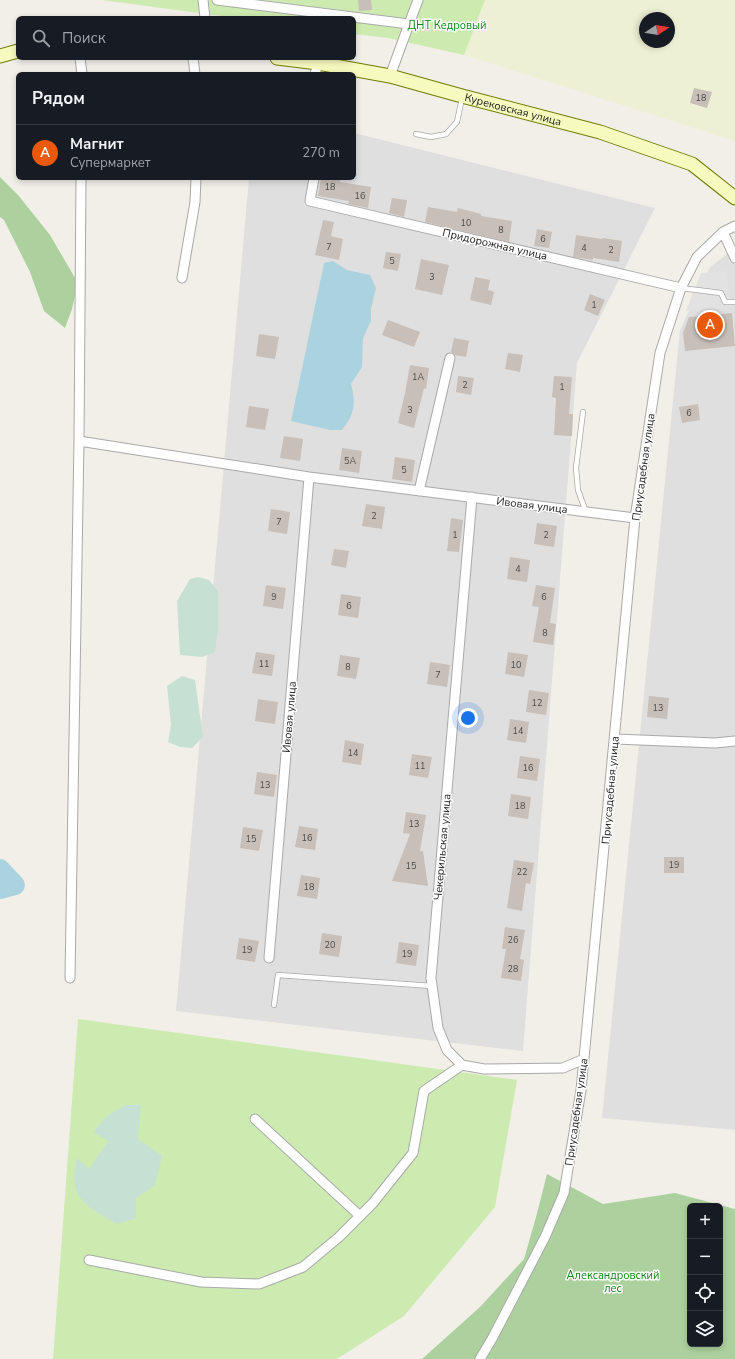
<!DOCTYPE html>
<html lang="ru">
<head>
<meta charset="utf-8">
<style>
	:root { --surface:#171b24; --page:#242831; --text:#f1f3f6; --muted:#9ea1a6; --line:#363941; --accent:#ea580c }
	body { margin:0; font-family:"Nunito Sans",sans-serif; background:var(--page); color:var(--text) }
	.controls { position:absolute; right:12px; bottom:12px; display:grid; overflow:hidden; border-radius:6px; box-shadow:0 2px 6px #0003 }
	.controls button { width:36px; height:36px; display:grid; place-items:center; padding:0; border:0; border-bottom:1px solid var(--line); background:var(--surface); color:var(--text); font:20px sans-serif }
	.compass { position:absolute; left:639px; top:12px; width:36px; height:36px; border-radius:50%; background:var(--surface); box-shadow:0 2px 6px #0003; rotate:78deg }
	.you { position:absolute; left:468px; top:718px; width:14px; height:14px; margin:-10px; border:3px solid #fff; border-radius:50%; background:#1a73e8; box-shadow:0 0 0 6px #1a73e833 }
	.badge { display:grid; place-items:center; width:26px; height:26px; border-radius:50%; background:var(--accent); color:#fff; font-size:13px; font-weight:700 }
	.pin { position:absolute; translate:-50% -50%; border:2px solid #fff; box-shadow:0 1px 4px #0006 }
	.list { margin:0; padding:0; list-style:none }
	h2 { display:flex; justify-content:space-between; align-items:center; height:52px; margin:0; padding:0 16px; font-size:17px }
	h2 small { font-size:13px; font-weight:400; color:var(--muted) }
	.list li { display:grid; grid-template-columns:26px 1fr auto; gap:12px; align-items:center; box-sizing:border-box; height:56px; padding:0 16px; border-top:1px solid var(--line) }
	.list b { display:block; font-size:15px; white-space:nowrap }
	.list p { margin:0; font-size:13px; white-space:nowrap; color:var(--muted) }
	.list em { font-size:13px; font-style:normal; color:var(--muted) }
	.icon { flex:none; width:22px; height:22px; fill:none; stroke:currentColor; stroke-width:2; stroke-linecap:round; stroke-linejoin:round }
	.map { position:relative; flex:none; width:735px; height:1359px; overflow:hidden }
	.search { position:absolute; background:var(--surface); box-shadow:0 2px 6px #0003; left:16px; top:16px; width:340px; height:44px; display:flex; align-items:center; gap:10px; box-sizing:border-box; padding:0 14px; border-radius:6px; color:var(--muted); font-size:15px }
	.panel { position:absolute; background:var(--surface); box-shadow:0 2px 6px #0003; left:16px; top:72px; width:340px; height:108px; border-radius:6px }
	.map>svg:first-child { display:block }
</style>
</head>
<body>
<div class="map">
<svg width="735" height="1359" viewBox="0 0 735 1359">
	<rect width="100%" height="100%" fill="#f2efe9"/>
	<path fill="#e0dfdf" d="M354,133L655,208L577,363L523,1051L176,1011L249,178H354Z
		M735,248V1130L602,1118L680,330L710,267Z"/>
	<path fill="#eef0d5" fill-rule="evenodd" d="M485,0H735V141L464,55ZM645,18H669V42H645Z"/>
	<path fill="#cdebb0" d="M102,0H485L464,55L388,38L354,34V18H236Z
		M78,1019L517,1080L495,1207L404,1316L337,1359H53Z"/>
	<path fill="#add19e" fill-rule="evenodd" d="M0,177L18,195L50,235L78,283L72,309L65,328L44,311L30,272L4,220L0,217Z
		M547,1174L603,1204L675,1193L735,1209V1359H422L480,1307L524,1259L536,1217ZM690,1206H720V1344H690Z"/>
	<path fill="#c6e0d4" d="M198,577L209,580L218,591V629L215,652L202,657L180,655L177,601L190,579Z
		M182,676L195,680L203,737L192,748L180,747L168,742L171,725L167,686Z
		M126,1105H141L140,1114L138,1139L162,1156L155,1185L136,1198V1218L117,1224C104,1217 80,1204 76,1190C73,1179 75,1168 77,1158L89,1169L109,1141L93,1132L108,1115Z"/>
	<path fill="#e2e2e2" d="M727,271L730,307L686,311L701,273Z"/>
	<path fill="#aad3df" d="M333,261L347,270L370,275L376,288L371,309V321L363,338L362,367L351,384C356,404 355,414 342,430H330L291,421L324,263Z"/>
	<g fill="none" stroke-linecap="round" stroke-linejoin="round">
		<path stroke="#aad3df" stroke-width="20" d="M0,869L15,885L0,889"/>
	</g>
	<path fill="#c7bfb8" d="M358,0H371L372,10L359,11Z
		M694,88L712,92L707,108L690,103Z
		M321,178H341L340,182L371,187L368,208L348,204L349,201L318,196Z
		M392,198L407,200L404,217L389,213Z
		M428,207L457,212L458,208L481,214V216L512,221L509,242L425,222Z
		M323,220L334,222L331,236L343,239L339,260L315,255Z
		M537,229L552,232L549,248L534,246Z
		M576,235L602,239L603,238L622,241L619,262L593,258V260L573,257Z
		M386,252L401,254L398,271L383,268Z
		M421,259L449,265L442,295L415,289Z
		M475,277L490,280L488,290L494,292L491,305L470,300Z
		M590,294L605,300L598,316L584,310Z
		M732,313L735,346L685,351L683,333L689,317Z
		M388,320L420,332L414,347L382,335Z
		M259,334L279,337L275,359L256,356Z
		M454,338L469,341L466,357L455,355L451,352Z
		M508,353L523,355L520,372L505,369Z
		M410,365L429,368L426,389L424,388L414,428L398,423L405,393Z
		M458,376L474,378L471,395L456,392Z
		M554,376L572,377L569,414H573L572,436L554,435L556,398L552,397Z
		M698,404L700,420L682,423L679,407Z
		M249,406L269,409L265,430L246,427Z
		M284,436L303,439L300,461L280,458Z
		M342,448L362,451L359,473L339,470Z
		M395,457L415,460L412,482L392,479Z
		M366,504L385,507L382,529L362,526Z
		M271,509L290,512L287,534L268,531Z
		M451,518L463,520L459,552L447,551Z
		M537,523L557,526L554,547L534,544Z
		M334,549L349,551L346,568L331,565Z
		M510,557L530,560L527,582L507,579Z
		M266,585L286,588L283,609L263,606Z
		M536,585L555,588L550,623L556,624L553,645L533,642L539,607L532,606Z
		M341,594L361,597L358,618L338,615Z
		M256,652L275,655L272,676L252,673Z
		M508,652L528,655L524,677L505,674Z
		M340,655L360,658L356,679L337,676Z
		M430,662L450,665L447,687L427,684Z
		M529,690L549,693L546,715L526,712Z
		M649,696L669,698L667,719L647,717Z
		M258,699L278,702L275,724L255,721Z
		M510,719L529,722L526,743L507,740Z
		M345,740L364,744L361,765L342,762Z
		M412,754L432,757L428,778L409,775Z
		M520,756L540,759L537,781L517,778Z
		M257,772L277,775L274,797L254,794Z
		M511,794L531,797L528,819L508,816Z
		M406,812L426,815L420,851H423L428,886L392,881L410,834L403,833Z
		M299,826L318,829L315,850L295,847Z
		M243,827L263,830L259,851L240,848Z
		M664,857H684V873H664Z
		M514,860L534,863L530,884L526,883L522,911L507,908Z
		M301,875L320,878L317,899L297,896Z
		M505,927L525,930L520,959L524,960L521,981L501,978L506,949H502Z
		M322,933L342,936L339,957L319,954Z
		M239,938L259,941L255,962L236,959Z
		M399,942L419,945L416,966L396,963Z"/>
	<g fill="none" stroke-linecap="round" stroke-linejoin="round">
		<g stroke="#a9a9a9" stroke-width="6">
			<path id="lane" d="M416,134L431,137L446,134L457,122L462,98
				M681,288L721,293L725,302H735
				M583,412L576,468L578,490L586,512
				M274,1005L278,975L432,986"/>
		</g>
		<g stroke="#a9a9a9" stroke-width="11">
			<path id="street" d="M203,0L205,18
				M217,0L409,24L418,0
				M80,58L82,74
				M193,58L195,74
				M315,74L318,63
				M390,76L409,24
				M314,178L310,201L681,288
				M723,232L735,258
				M182,278L195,202L196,178
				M79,441L309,477L635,518
				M419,491L450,358
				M472,497L431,978L438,1028L447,1050L462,1065L484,1069L563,1068L584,1059
				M615,739L715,743L735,741
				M269,958L309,477
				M70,978L79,441L81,178
				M255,1119L360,1216
				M89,1260L201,1282L259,1284L303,1267L339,1237L373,1203L413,1153L424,1091L462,1065
				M480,1359L493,1337L545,1237L564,1193L581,1090L635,518L660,353L681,288L697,257L723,232L735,226"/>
		</g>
		<g stroke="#707d05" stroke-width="15">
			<g id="secondary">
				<path d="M0,56L18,51"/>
				<path id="s1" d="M277,58L318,63L390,76L462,96L600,132L692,164L735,198"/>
			</g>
		</g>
		<use href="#lane" stroke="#fff" stroke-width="4.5"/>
		<use href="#street" stroke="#fff" stroke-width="9"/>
		<use href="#secondary" stroke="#f7fabf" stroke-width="13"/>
	</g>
	<g text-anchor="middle" stroke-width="3" stroke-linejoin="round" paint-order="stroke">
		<g font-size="9" fill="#4b4948">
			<text x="701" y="101">18</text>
			<text x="330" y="190">18</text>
			<text x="360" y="199">16</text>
			<text x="466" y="226">10</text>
			<text x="501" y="233">8</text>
			<text x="543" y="242">6</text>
			<text x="329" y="250">7</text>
			<text x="584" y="251">4</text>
			<text x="611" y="253">2</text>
			<text x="392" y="264">5</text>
			<text x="432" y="280">3</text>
			<text x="594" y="308">1</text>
			<text x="418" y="380">1А</text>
			<text x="465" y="388">2</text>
			<text x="562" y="390">1</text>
			<text x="410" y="413">3</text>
			<text x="689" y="416">6</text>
			<text x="350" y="464">5А</text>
			<text x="404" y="473">5</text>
			<text x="374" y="519">2</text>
			<text x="279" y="525">7</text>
			<text x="455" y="538">1</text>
			<text x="546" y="538">2</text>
			<text x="518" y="572">4</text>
			<text x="274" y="600">9</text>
			<text x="544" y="600">6</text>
			<text x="349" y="609">6</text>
			<text x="545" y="636">8</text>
			<text x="264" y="667">11</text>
			<text x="516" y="668">10</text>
			<text x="348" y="670">8</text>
			<text x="438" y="678">7</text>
			<text x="537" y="706">12</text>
			<text x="658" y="711">13</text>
			<text x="518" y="734">14</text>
			<text x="353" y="756">14</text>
			<text x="420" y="769">11</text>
			<text x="528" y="771">16</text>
			<text x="265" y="788">13</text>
			<text x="520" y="809">18</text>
			<text x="414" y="827">13</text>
			<text x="307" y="841">16</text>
			<text x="251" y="842">15</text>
			<text x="674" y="868">19</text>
			<text x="411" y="869">15</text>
			<text x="522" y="875">22</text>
			<text x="309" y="890">18</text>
			<text x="513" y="943">26</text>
			<text x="330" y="948">20</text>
			<text x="247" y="953">19</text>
			<text x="407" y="957">19</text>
			<text x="513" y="972">28</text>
		</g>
		<g font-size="11" fill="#0c8416" stroke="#fff">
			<text x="447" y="29">ДНТ Кедровый</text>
			<text x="613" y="1279">Александровский<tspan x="613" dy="13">лес</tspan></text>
		</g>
		<g font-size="11" fill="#222" stroke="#fff">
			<text dy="4" stroke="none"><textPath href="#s1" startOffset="242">Курековская улица</textPath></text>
			<text transform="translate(495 244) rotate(13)" y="4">Придорожная улица</text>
			<text transform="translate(643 467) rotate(-82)" y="4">Приусадебная улица</text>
			<text transform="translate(532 505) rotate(7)" y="4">Ивовая улица</text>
			<text transform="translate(289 717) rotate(-85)" y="4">Ивовая улица</text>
			<text transform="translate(610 790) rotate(-85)" y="4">Приусадебная улица</text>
			<text transform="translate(442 847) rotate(-85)" y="4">Чекерильская улица</text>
			<text transform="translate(576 1112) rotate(-82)" y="4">Приусадебная улица</text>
		</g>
	</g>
</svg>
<div class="controls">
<button>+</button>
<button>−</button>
<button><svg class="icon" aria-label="locate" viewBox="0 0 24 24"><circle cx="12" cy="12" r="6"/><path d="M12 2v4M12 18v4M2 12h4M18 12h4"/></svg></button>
<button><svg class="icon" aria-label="layers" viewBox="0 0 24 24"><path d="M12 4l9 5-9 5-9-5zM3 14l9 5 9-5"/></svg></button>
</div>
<svg class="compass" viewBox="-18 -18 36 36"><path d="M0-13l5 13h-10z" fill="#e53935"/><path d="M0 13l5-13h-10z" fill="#9ea1a6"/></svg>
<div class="you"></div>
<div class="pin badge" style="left:710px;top:325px">A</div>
<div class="search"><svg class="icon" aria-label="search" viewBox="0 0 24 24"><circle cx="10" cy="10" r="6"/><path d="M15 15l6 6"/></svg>Поиск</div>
<section class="panel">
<h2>Рядом<small></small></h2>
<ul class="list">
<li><span class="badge">A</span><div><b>Магнит</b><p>Супермаркет</p></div><em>270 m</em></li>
</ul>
</section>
</div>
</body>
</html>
